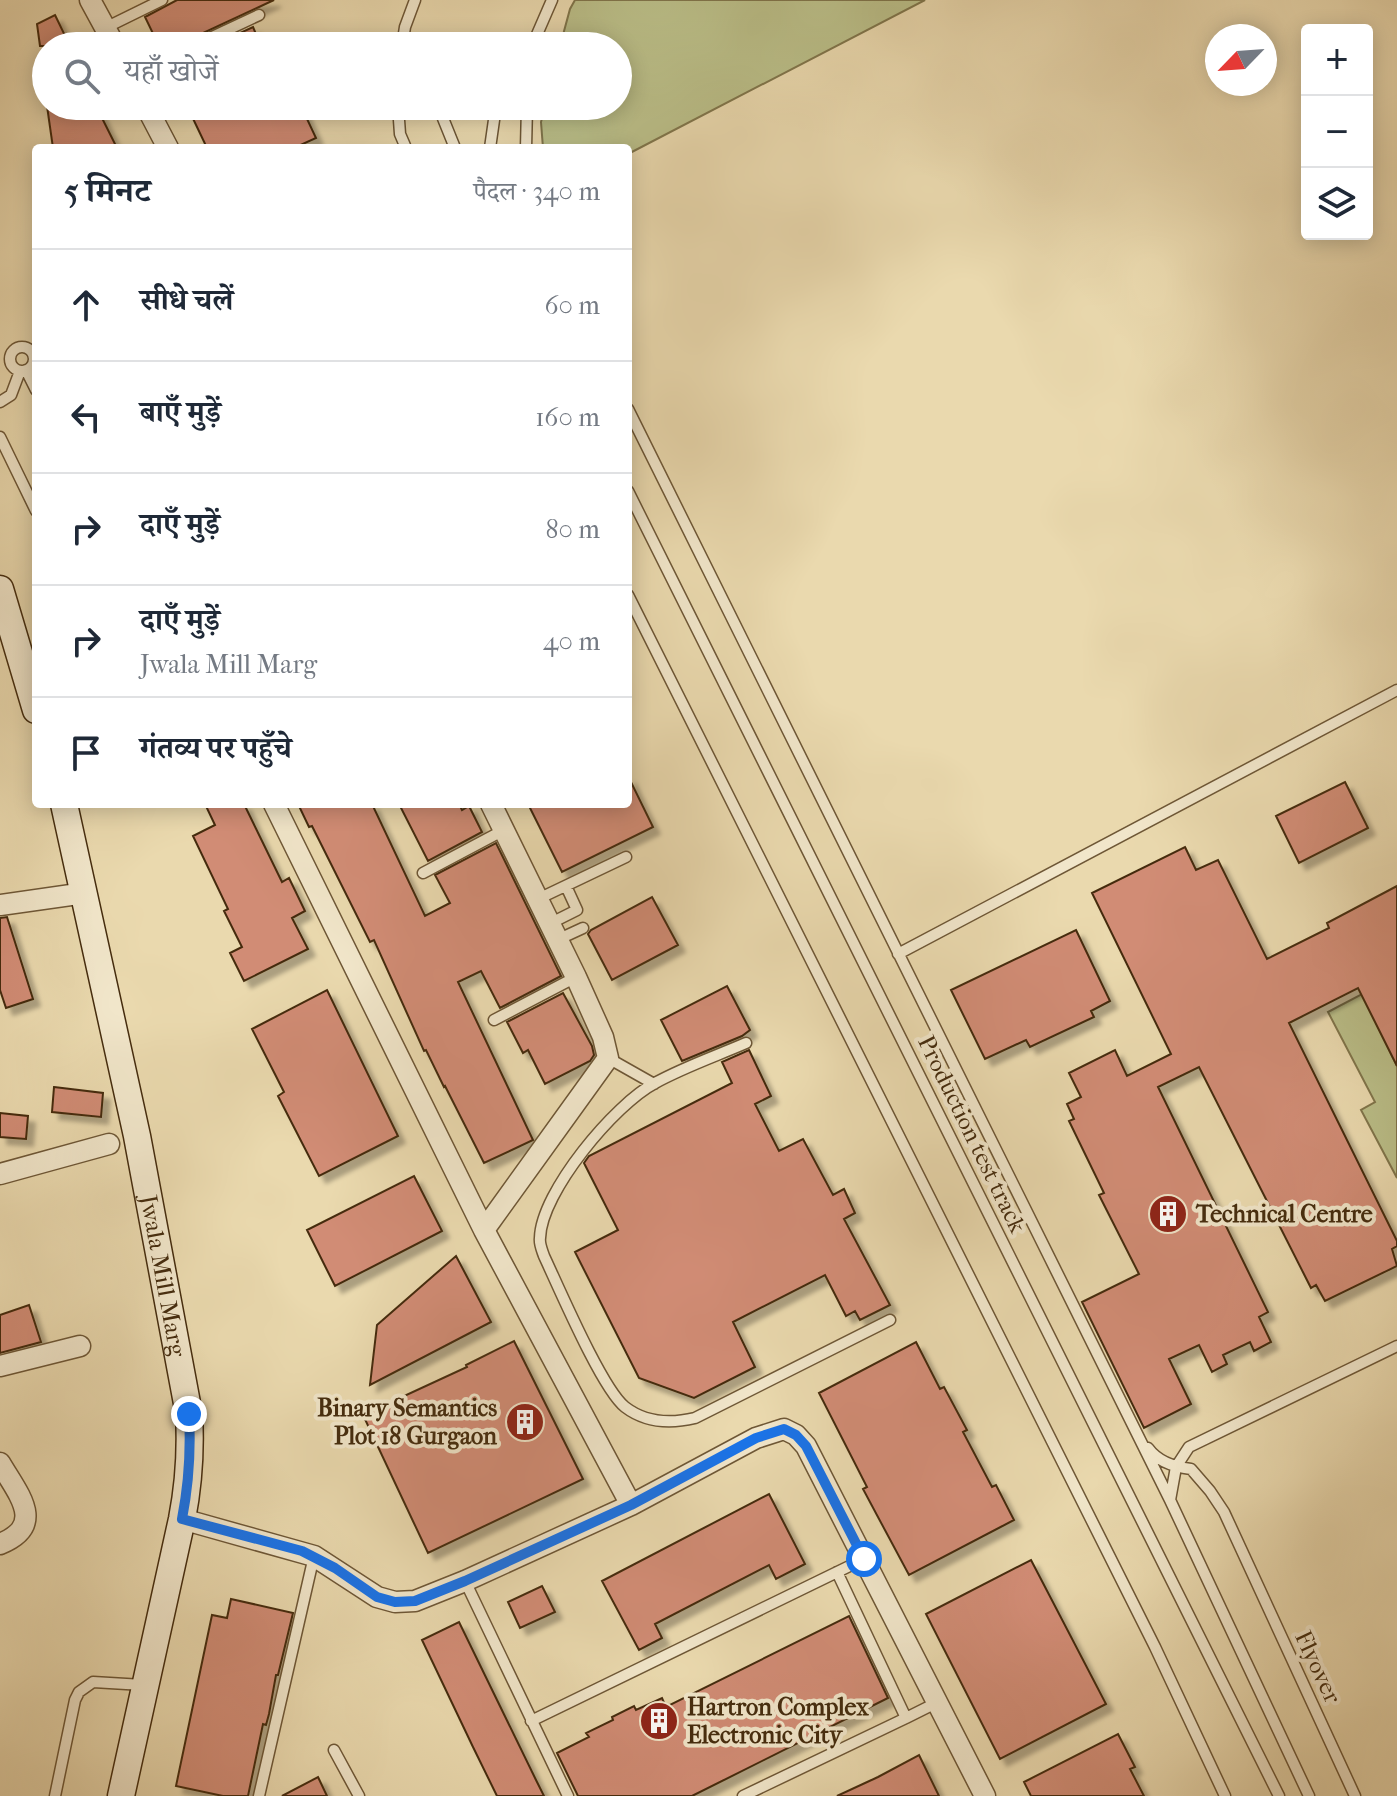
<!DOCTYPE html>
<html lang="hi">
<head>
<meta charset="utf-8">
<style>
	:root { --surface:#fff; --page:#f2f2f3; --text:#1f2937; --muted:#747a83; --line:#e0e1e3 }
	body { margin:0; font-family:"IM FELL French Canon","Noto Serif Devanagari",serif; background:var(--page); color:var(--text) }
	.controls { position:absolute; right:24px; top:24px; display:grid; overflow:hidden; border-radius:8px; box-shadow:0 4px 20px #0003 }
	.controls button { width:72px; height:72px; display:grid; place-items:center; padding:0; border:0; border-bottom:2px solid var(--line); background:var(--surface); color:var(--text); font:40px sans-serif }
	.compass { position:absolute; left:1205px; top:24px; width:72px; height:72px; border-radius:50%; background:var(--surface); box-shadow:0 4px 20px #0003; rotate:245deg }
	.stop { position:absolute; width:24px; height:24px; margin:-18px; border:6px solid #1a73e8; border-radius:50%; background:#fff }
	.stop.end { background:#1a73e8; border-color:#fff; box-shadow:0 2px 8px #0008 }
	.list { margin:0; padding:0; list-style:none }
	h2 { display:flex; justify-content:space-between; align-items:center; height:104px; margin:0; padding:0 32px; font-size:34px }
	h2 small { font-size:26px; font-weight:400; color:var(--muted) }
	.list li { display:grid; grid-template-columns:52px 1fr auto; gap:24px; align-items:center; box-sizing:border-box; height:112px; padding:0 32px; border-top:2px solid var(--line) }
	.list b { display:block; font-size:30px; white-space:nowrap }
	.list p { margin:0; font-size:26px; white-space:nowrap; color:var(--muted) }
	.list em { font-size:26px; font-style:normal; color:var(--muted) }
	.icon { flex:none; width:44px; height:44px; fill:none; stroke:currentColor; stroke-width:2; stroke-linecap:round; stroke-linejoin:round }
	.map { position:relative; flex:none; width:1397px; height:1796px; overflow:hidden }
	.search { position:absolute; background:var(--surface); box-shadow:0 4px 20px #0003; left:32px; top:32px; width:600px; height:88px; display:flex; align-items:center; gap:20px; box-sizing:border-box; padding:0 28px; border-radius:44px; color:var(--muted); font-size:30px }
	.panel { position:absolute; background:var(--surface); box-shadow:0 4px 20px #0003; left:32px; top:144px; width:600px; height:664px; border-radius:8px }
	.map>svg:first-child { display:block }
</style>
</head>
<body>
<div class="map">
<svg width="1397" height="1796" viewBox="0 0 1397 1796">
	<defs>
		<filter id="shadow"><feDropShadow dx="7" dy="7" stdDeviation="2" flood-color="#0004"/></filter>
	</defs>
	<rect width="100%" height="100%" fill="#ead9ae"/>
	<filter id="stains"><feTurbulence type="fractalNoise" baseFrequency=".0025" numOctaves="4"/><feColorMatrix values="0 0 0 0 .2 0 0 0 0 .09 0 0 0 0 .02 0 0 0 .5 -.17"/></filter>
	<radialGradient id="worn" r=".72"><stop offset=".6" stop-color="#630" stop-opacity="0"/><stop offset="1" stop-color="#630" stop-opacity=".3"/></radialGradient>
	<path fill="#babe88" stroke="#80754b" stroke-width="2" d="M575,0H925L628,154V148H543L541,122L545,106H618V46H560L570,9Z
		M1362,994L1397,1066V1178L1361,1110L1375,1102L1328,1012Z"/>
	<path fill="#d18c75" stroke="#452c0e" stroke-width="2" filter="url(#shadow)" d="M177,0H274L190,39L185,46H159L145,17Z
		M55,15L70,46H40L37,24Z
		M253,27L261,46H212Z
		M47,106H96L117,148H53Z
		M187,106H301L316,138L294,148H207Z
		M628,776L653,827L562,872L528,804H628Z
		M1345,782L1368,828L1299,863L1276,816Z
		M205,804H244L282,882L289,878L305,911L292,918L308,949L244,981L230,953L242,947L224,911L228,909L193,836L215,825Z
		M298,804H372L425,916L450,903L435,875L496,843L561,976L500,1008L481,971L458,982L533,1140L484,1163L445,1086L444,1087L426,1050L424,1051L374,940L370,942L312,826L309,827Z
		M399,804H459L462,810L469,806L482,832L428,861Z
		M1185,847L1196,870L1218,860L1267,959L1329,928L1327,923L1397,886V1066L1358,988L1289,1023L1397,1241V1246L1392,1249L1397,1266L1325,1301L1316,1285L1311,1288L1199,1067L1158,1087L1268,1312L1259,1317L1271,1342L1254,1351L1250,1342L1223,1355L1227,1364L1212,1372L1199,1345L1169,1359L1191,1404L1144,1428L1082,1302L1139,1274L1099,1195L1104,1193L1069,1121L1074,1119L1067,1104L1081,1097L1069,1073L1115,1050L1127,1076L1171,1054L1092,893Z
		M652,897L678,945L612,980L588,934L591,930Z
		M7,917L33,999L6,1008L0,990V918Z
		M1076,930L1110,1001L1091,1011L1094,1017L1030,1047L1026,1040L985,1059L951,990Z
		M727,986L750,1030L742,1036L682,1061L661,1020Z
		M327,990L398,1136L319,1176L278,1096L284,1092L252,1029Z
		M563,993L592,1046L594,1055L590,1061L545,1084L528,1050L523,1053L507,1022Z
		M749,1050L771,1096L755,1104L779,1151L803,1139L833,1195L844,1189L855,1213L844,1219L890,1305L860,1320L855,1311L846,1316L825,1275L733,1322L755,1367L694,1398L639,1378L575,1252L618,1230L584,1163L589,1156L732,1083L722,1062Z
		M54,1087L103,1093L101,1117L52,1112Z
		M0,1113L28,1116L26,1139L0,1137Z
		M414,1176L442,1231L335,1286L307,1230Z
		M456,1256L491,1322L370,1385L377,1325Z
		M29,1305L41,1342L0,1353V1315Z
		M514,1341L583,1479L428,1553L363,1415L467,1367L466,1365Z
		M916,1342L940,1389L944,1387L967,1430L963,1432L992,1487L996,1485L1014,1520L909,1575L863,1489L867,1487L819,1393Z
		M769,1494L805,1564L776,1579L769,1565L655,1624L662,1638L639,1650L602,1581Z
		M1031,1560L1106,1704L1000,1759L926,1614Z
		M542,1586L555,1612L520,1628L508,1602Z
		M231,1599L293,1613L278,1675H276L269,1714L266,1725L263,1724L248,1796H223L176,1786L212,1615L227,1618Z
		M849,1616L888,1698L692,1796H578L557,1753L589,1737L586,1733L613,1720L612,1717L634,1706L636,1710L662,1698L666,1707Z
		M459,1622L536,1780L544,1796H497L473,1747L422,1640Z
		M1118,1734L1135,1767L1130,1769L1144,1796H1031L1024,1782Z
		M919,1755L939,1796H837L878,1777Z
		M318,1777L327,1796H282Z"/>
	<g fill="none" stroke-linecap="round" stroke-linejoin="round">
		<g stroke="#6e5736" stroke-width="13">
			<path id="lane" d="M105,28L162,0
				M193,46L259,15
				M402,46L405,27L415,0
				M532,46L552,0
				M398,106L400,134L406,148
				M438,106L455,148
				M151,115L170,106
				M490,148L496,106
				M526,148L527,106
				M10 359a12 12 0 1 1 24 0a12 12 0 1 1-24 0Z
				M26,370L36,390
				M0,402L11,395L20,371
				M628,409L1170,1500L1309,1796
				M0,437L36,511
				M628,491L1279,1796
				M628,595L1155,1647L1225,1796
				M423,873L504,830
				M538,899L626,857
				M549,924L577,910L566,886
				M557,940L583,928
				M898,954L1397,690
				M494,1020L576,977
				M746,1043C716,1056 684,1067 655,1083C615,1104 541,1192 540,1238C539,1244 542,1250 544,1256C559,1288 602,1389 625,1407C646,1423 670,1424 695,1418L890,1320
				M608,1058L654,1084
				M1148,1448C1158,1462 1174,1467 1191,1469L1210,1491L1224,1512L1355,1796
				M1170,1500L1176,1467L1189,1447L1397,1346
				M465,1581L568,1796
				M906,1718L936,1703
				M531,1721L864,1559
				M334,1750L359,1796
				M55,1796L75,1700L79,1692L93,1682L143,1685
				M259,1796L314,1556
				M743,1796L906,1718L837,1572"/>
		</g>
		<g stroke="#6e5736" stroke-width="23">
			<path id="street" d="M90,0L115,46
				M146,106L168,148
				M274,804L484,1230L631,1505
				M0,905L85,893
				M0,1174L109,1144
				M484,1230L608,1058L603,1037L576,977L491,804
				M0,1366L80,1346
				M0,1463C18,1494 47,1525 0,1544
				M182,1519L314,1556L377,1597L395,1602L415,1601L465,1581L631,1505L756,1438L784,1429L796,1435L806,1446L985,1796"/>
		</g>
		<g stroke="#452c0e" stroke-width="29">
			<g id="secondary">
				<path d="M0,589L36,710"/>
				<path id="s1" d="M64,804L137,1136L189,1414C191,1450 189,1483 182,1519L121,1796"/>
			</g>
		</g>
		<use href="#lane" stroke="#f1e6ca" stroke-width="10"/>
		<use href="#street" stroke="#f1e6ca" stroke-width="20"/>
		<use href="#secondary" stroke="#f1e6ca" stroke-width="26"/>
	</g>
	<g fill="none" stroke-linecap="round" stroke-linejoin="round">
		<path stroke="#1a73e8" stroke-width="10" d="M189,1414C191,1450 189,1483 182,1519L302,1551L335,1568L377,1597L395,1602L415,1601L465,1581L631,1505L756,1438L784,1429L796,1435L806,1446L864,1559"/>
	</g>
	<defs>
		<g id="building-disc" transform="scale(2)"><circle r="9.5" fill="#8f2418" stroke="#f1e6ca"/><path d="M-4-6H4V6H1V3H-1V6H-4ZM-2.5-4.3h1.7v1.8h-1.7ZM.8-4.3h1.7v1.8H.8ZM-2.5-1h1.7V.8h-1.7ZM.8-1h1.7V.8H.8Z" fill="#fff"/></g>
	</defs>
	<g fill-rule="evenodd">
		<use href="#building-disc" x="1168" y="1214"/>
		<use href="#building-disc" x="525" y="1422"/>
		<use href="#building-disc" x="659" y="1721"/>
	</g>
	<g text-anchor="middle" stroke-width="8" stroke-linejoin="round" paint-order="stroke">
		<g font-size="24" fill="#452c0e" stroke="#f1e6ca">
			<text transform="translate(972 1134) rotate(64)" y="8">Production test track</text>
			<text dy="8" stroke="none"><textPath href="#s1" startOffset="482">Jwala Mill Marg</textPath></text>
			<text transform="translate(1318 1667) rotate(65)" y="8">Flyover</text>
		</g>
		<g font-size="24" font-weight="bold" fill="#452c0e" stroke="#f1e6ca" text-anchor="start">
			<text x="1196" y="1222">Technical Centre</text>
			<text x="497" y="1416" text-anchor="end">Binary Semantics<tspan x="497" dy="28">Plot 18 Gurgaon</tspan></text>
			<text x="687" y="1715">Hartron Complex<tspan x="687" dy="28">Electronic City</tspan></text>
		</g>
	</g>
	<rect width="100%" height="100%" filter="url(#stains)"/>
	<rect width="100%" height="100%" fill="url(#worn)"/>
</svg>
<div class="controls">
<button>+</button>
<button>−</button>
<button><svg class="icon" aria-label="layers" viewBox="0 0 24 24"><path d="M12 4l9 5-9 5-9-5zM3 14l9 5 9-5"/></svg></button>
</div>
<svg class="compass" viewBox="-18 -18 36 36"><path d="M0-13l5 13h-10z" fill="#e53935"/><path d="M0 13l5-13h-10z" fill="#747a83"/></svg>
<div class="stop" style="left:864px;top:1559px"></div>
<div class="stop end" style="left:189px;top:1414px"></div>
<div class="search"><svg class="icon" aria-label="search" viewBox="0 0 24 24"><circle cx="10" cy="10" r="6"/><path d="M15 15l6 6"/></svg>यहाँ खोजें</div>
<section class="panel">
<h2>5 मिनट<small>पैदल · 340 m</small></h2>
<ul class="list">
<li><svg class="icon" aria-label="ahead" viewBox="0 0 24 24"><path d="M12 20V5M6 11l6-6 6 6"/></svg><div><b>सीधे चलें</b></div><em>60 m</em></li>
<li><svg class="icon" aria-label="left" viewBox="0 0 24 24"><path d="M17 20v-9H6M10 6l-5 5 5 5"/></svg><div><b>बाएँ मुड़ें</b></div><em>160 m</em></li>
<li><svg class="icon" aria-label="right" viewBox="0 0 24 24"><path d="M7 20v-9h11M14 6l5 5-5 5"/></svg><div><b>दाएँ मुड़ें</b></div><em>80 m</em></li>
<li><svg class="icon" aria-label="right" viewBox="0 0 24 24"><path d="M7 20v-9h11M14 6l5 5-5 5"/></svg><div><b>दाएँ मुड़ें</b><p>Jwala Mill Marg</p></div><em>40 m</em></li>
<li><svg class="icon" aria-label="arrive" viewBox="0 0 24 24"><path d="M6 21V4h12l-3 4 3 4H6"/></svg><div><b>गंतव्य पर पहुँचे</b></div></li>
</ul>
</section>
</div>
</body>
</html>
